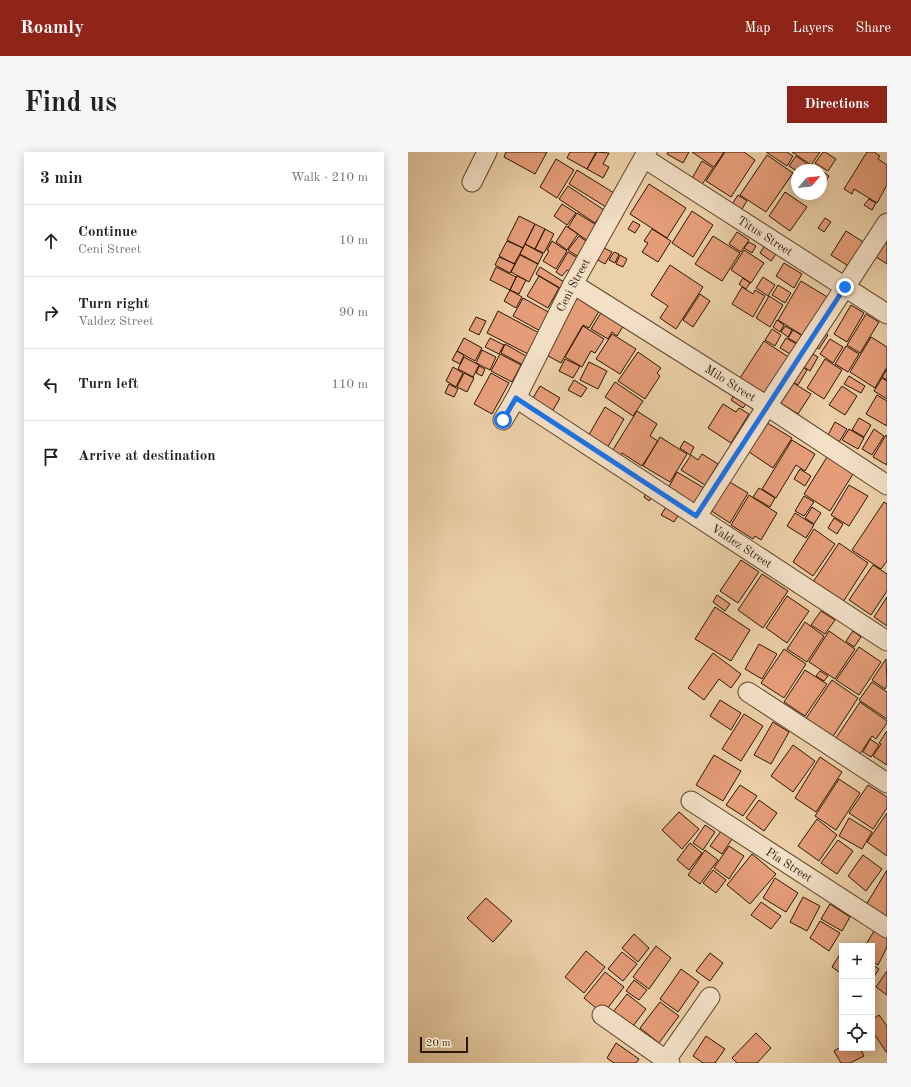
<!DOCTYPE html>
<html lang="en">
<head>
<meta charset="utf-8">
<style>
	:root { --surface:#fff; --page:#f6f6f6; --text:#222; --muted:#767676; --line:#e0e0e0; --accent:#8f2418 }
	body { margin:0; font-family:"Old Standard TT",serif; background:var(--page); color:var(--text) }
	.controls { position:absolute; right:12px; bottom:12px; display:grid; overflow:hidden; border-radius:0px; box-shadow:0 2px 10px #0003 }
	.controls button { width:36px; height:36px; display:grid; place-items:center; padding:0; border:0; border-bottom:1px solid var(--line); background:var(--surface); color:var(--text); font:20px sans-serif }
	.compass { position:absolute; left:383px; top:12px; width:36px; height:36px; border-radius:50%; background:var(--surface); box-shadow:0 2px 10px #0003; rotate:62deg }
	.scale { position:absolute; left:12px; bottom:10px; width:48px; box-sizing:border-box; padding-left:4px; border:2px solid #2f1500; border-top:0; font-size:11px; line-height:14px; white-space:nowrap; color:#2f1500; -webkit-text-stroke:3px #f3e0c7; paint-order:stroke }
	.stop { position:absolute; width:12px; height:12px; margin:-9px; border:3px solid #1a73e8; border-radius:50%; background:#fff }
	.stop.end { background:#1a73e8; border-color:#fff; box-shadow:0 1px 4px #0008 }
	.list { margin:0; padding:0; list-style:none }
	h2 { display:flex; justify-content:space-between; align-items:center; height:52px; margin:0; padding:0 16px; font-size:17px }
	h2 small { font-size:13px; font-weight:400; color:var(--muted) }
	.list li { display:grid; grid-template-columns:26px 1fr auto; gap:12px; align-items:center; box-sizing:border-box; height:72px; padding:0 16px; border-top:1px solid var(--line) }
	.list b { display:block; font-size:15px; white-space:nowrap }
	.list p { margin:0; font-size:13px; white-space:nowrap; color:var(--muted) }
	.list em { font-size:13px; font-style:normal; color:var(--muted) }
	.icon { flex:none; width:22px; height:22px; fill:none; stroke:currentColor; stroke-width:2; stroke-linecap:round; stroke-linejoin:round }
	.map { position:relative; flex:none; width:479px; height:911px; overflow:hidden; border-radius:0px }
	header { display:flex; align-items:center; gap:24px; box-sizing:border-box; height:56px; padding:0 20px; background:var(--accent); color:#fff }
	header strong { font-size:19px }
	nav { display:flex; gap:22px; margin-inline-start:auto; font-size:14px }
	.intro { display:flex; align-items:center; justify-content:space-between; box-sizing:border-box; height:96px; padding:0 24px }
	h1 { margin:0; font-size:28px }
	.button { padding:10px 18px; border-radius:0px; background:var(--accent); color:#fff; font-size:14px; font-weight:700 }
	main { display:flex; gap:24px; padding:0 24px }
	aside { flex:1; background:var(--surface); border-radius:0px; box-shadow:0 2px 10px #0003 }
	.map>svg:first-child { display:block }
</style>
</head>
<body>
<header>
<strong>Roamly</strong>
<nav><a>Map</a><a>Layers</a><a>Share</a></nav>
</header>
<div class="intro"><h1>Find us</h1><a class="button">Directions</a></div>
<main>
<aside>
<h2>3 min<small>Walk · 210 m</small></h2>
<ul class="list">
<li><svg class="icon" aria-label="ahead" viewBox="0 0 24 24"><path d="M12 20V5M6 11l6-6 6 6"/></svg><div><b>Continue</b><p>Ceni Street</p></div><em>10 m</em></li>
<li><svg class="icon" aria-label="right" viewBox="0 0 24 24"><path d="M7 20v-9h11M14 6l5 5-5 5"/></svg><div><b>Turn right</b><p>Valdez Street</p></div><em>90 m</em></li>
<li><svg class="icon" aria-label="left" viewBox="0 0 24 24"><path d="M17 20v-9H6M10 6l-5 5 5 5"/></svg><div><b>Turn left</b></div><em>110 m</em></li>
<li><svg class="icon" aria-label="arrive" viewBox="0 0 24 24"><path d="M6 21V4h12l-3 4 3 4H6"/></svg><div><b>Arrive at destination</b></div></li>
</ul>
</aside>
<div class="map">
<svg width="479" height="911" viewBox="0 0 479 911">
	<rect width="100%" height="100%" fill="#ecd0a9"/>
	<filter id="stains"><feTurbulence type="fractalNoise" baseFrequency=".005" numOctaves="4"/><feColorMatrix values="0 0 0 0 .2 0 0 0 0 .09 0 0 0 0 .02 0 0 0 .5 -.17"/></filter>
	<radialGradient id="worn" r=".72"><stop offset=".6" stop-color="#630" stop-opacity="0"/><stop offset="1" stop-color="#630" stop-opacity=".3"/></radialGradient>
	<path fill="#e59d79" stroke="#2f1500" d="M98,0H139L127,22L96,5Z
		M162,0H188L179,17L159,6Z
		M189,0L201,1L195,12L201,15L195,26L179,17Z
		M260,0H281L275,11L259,2Z
		M284,0H316L306,15Z
		M317,0H336L347,8L323,45L298,29Z
		M358,0H379L385,4L379,14Z
		M384,0H412L403,13Z
		M415,0H417L428,7L420,19L407,11Z
		M459,0H466L472,4L470,7L479,13V33L469,51L446,37L444,42L436,37Z
		M359,3L385,21L358,60L332,43Z
		M388,4L402,14L400,18H389V19L381,14Z
		M148,7L166,18L149,46L132,35Z
		M294,9L305,16L293,34L283,28Z
		M405,13L412,18H401Z
		M169,18L206,41L198,55L161,32Z
		M413,18L421,24L415,34L413,33Z
		M241,32L278,56L259,86L222,62Z
		M160,34L196,58L187,71L151,47Z
		M377,40L399,55L382,79L361,64Z
		M330,43L339,49L332,60L323,54Z
		M461,47L468,51L464,58L456,53Z
		M154,52L168,61L159,73L146,64Z
		M284,59L305,73L285,105L264,91Z
		M169,61L190,74L180,89L160,75Z
		M111,64L127,72L115,96L99,88Z
		M417,66L423,70L416,80L410,76Z
		M225,69L232,73L227,81L220,77Z
		M127,72L137,77L127,97L117,92Z
		M158,74L170,82L159,98L148,90Z
		M479,75V112L462,101Z
		M137,77L146,82L136,101L127,97Z
		M244,77L263,89L250,110L234,100L240,91L236,89Z
		M438,79L460,93L445,117L423,103Z
		M329,80L341,88L333,100L321,92Z
		M171,84L182,92L172,106L160,98Z
		M305,84L332,101L314,129L287,112Z
		M99,89L115,96L106,112L91,104Z
		M144,89L159,99L148,117L135,109L141,99L139,98Z
		M341,90L348,94L344,101L336,96Z
		M117,92L135,102L130,112L112,102Z
		M194,95L204,100L197,112L188,107Z
		M356,95L368,102L363,109L352,101Z
		M336,98L356,111L343,131L323,118Z
		M160,100L176,110L168,123L159,118L154,124L148,120Z
		M206,100L211,102L207,111L201,108Z
		M112,103L130,112L121,130L103,120Z
		M212,103L219,107L215,115L208,112Z
		M91,105L107,112L102,121L87,113Z
		M376,111L394,122L386,136L368,124Z
		M262,113L295,135L268,177L252,166L260,154L243,143Z
		M88,115L108,125L102,138L82,128Z
		M132,115L156,130L152,136L128,122Z
		M109,124L118,128L111,142L102,138Z
		M131,124L151,136L140,156L119,144Z
		M355,125L367,133L360,144L348,136Z
		M335,126L342,131L338,137L331,132Z
		M393,129L421,146L397,185L370,168Z
		M370,133L383,141L377,151L364,143Z
		M334,135L345,142L347,138L357,144L345,165L324,152Z
		M102,138L114,145L108,156L96,149Z
		M168,141L193,156L181,176L175,173L153,211L133,200Z
		M292,142L302,149L285,175L275,168Z
		M361,144L375,153L362,175L348,166Z
		M115,146L144,162L134,180L105,164Z
		M443,153L456,161L439,190L426,182Z
		M90,159L133,182L122,203L79,181Z
		M194,159L216,173L209,184L204,180L200,187L183,177Z
		M458,162L471,170L452,201L439,193Z
		M68,165L78,169L71,183L61,178Z
		M369,168L376,173L372,180L365,175Z
		M175,174L196,187L187,201L183,199L174,215L157,205Z
		M377,174L384,178L380,185L373,180Z
		M364,177L373,183L367,194L357,188Z
		M385,178L396,185L392,193L380,186Z
		M412,178L420,183L411,197L404,192Z
		M204,182L228,197L212,222L188,207Z
		M463,185L479,195V215L467,236L442,220Z
		M56,186L74,196L67,209L49,199Z
		M82,186L96,193L91,202L77,195Z
		M378,186L390,193L384,203L372,196Z
		M422,187L435,195L425,211L412,202Z
		M356,189L382,206L359,243L332,226Z
		M97,192L118,204L115,213L93,201Z
		M438,194L451,202L440,220L427,212Z
		M74,198L88,205L82,218L68,211Z
		M398,198L410,205L402,219L390,211Z
		M49,199L56,203L52,212L44,208Z
		M230,200L253,216L249,221L252,224L237,247L210,229Z
		M92,202L113,213L104,230L83,219Z
		M56,205L71,213L65,225L50,217Z
		M157,207L172,214L165,226L151,219Z
		M417,207L434,218L416,247L399,236Z
		M181,210L199,219L190,237L172,228Z
		M390,212L399,218L390,233L381,227Z
		M71,214L77,217L74,224L68,221Z
		M45,215L55,221L48,235L38,229Z
		M479,217V228L474,225Z
		M56,221L66,226L59,240L49,235Z
		M83,221L101,231L84,262L66,252Z
		M441,224L457,234L453,241L436,232Z
		M474,226L479,229V247L466,239Z
		M379,227L403,242L390,262L366,247Z
		M166,228L179,236L173,245L160,238Z
		M207,230L235,249L225,264L197,245Z
		M41,232L50,237L46,245L37,241Z
		M132,234L152,246L141,265L121,253Z
		M434,234L449,244L437,263L421,253Z
		M329,239L341,247L335,256L323,248Z
		M469,243L479,249V274L458,262Z
		M315,252L328,260L331,256L341,262L323,291L300,276Z
		M197,255L216,267L198,298L179,286Z
		M229,259L249,272L242,284L250,289L234,314L214,301L211,306L203,301Z
		M451,266L463,273L456,285L444,278Z
		M356,269L384,286L365,316L338,298Z
		M427,270L439,277L431,290L420,283Z
		M441,277L456,286L450,297L434,288Z
		M466,277L476,284L464,303L454,297Z
		M478,283L479,284V313L465,305Z
		M252,285L279,302L262,330L235,314Z
		M384,288L407,302L397,319L388,313L368,346L354,337Z
		M276,289L286,295L282,303L272,296Z
		M294,302L310,312L297,333L273,318L283,303L290,308Z
		M419,305L445,322L422,359L396,342Z
		M392,317L403,324L397,334L386,327Z
		M269,320L296,336L284,356L258,340Z
		M320,329L340,341L322,371L302,358Z
		M441,333L460,344L441,374L423,363Z
		M351,336L367,346L362,355L345,345Z
		M239,340L245,344L241,349L236,345Z
		M341,343L369,361L353,388L347,384L345,387L323,373Z
		M396,344L406,350L396,364L387,359Z
		M261,350L274,358L266,370L253,363Z
		M476,350L479,352V409L473,417L444,398Z
		M404,355L413,361L406,372L397,366Z
		M387,361L406,373L398,386L379,374Z
		M426,366L435,372L429,382L420,376Z
		M406,377L427,392L405,424L385,410Z
		M431,391L460,411L435,450L405,430Z
		M333,408L351,420L330,451L312,439Z
		M465,413L479,422V439L463,463L441,448Z
		M354,422L380,439L355,476L330,458Z
		M309,443L322,452L317,459L305,450Z
		M379,444L401,459L379,491L358,476Z
		M479,445V474L466,465Z
		M307,455L342,478L323,509L287,487Z
		M413,459L427,468L417,482L403,473Z
		M397,470L416,484L399,510L379,497Z
		M421,479L447,497L427,527L401,510Z
		M445,479L453,485L446,495L438,489Z
		M351,492L369,502L354,527L337,517Z
		M451,495L473,510L451,543L428,528Z
		M376,497L398,512L376,546L353,531Z
		M305,501L333,522L323,536L311,527L296,548L280,536Z
		M478,507L479,533L477,537L464,528Z
		M397,518L419,532L397,564L376,550Z
		M412,519L420,524L416,529L408,524Z
		M424,528L450,546L424,586L397,568Z
		M464,530L479,540V567L451,548Z
		M312,548L333,561L323,578L302,564Z
		M452,550L479,569V571L468,587L464,584L452,602L428,586Z
		M336,562L355,574L333,609L314,597Z
		M365,570L381,580L363,612L346,603Z
		M479,579V613L465,604L473,592L471,591Z
		M462,587L471,593L463,605L455,600Z
		M385,593L407,609L385,640L363,624Z
		M306,603L333,619L315,649L288,633Z
		M412,605L434,620L408,660L387,646Z
		M431,627L452,641L428,678L407,664Z
		M332,633L349,644L335,664L318,653Z
		M460,633L479,645V656L465,677L441,661Z
		M351,648L369,661L356,679L338,666Z
		M271,660L291,677L274,697L254,678Z
		M479,661V704L459,690Z
		M441,666L464,680L454,697L431,684Z
		M409,667L429,683L411,709L390,694Z
		M297,673L307,680L295,698L285,691Z
		M313,679L324,687L314,702L302,694Z
		M430,688L445,699L429,722L413,711Z
		M282,691L294,701L281,718L269,708Z
		M321,694L336,704L321,727L306,716Z
		M297,698L310,708L292,732L280,723Z
		M344,702L368,722L342,752L319,733Z
		M455,703L474,717L458,739L440,724Z
		M305,718L318,728L308,741L295,731Z
		M479,718V764L478,766L458,753Z
		M367,726L390,741L378,760L355,746Z
		M395,745L412,754L399,779L382,770Z
		M78,746L104,769L85,790L59,766Z
		M353,750L373,764L363,777L343,763Z
		M422,752L442,765L434,779L413,767Z
		M412,769L432,781L421,799L402,786Z
		M466,779L479,786V795L470,813L464,809V794H457Z
		M226,782L241,796L230,810L214,796Z
		M248,794L263,806L241,837L225,825Z
		M178,799L197,815L176,841L157,825Z
		M434,799V822L424,815Z
		M214,800L229,812L215,829L200,817Z
		M302,801L315,811L302,829L288,819Z
		M464,812L471,817L464,828Z
		M273,817L291,830L270,860L252,847Z
		M479,819V843L468,835Z
		M197,820L216,835L195,862L176,846Z
		M226,828L239,838L231,848L218,839Z
		M219,842L238,857L222,878L202,864Z
		M252,850L271,864L251,891L232,876Z
		M471,863L479,874V901L464,879V868Z
		M348,881L363,896L349,911H329L324,906Z
		M298,884L317,897L307,911H295L285,904Z
		M208,891L231,907L228,911H206L199,906Z
		M434,894V896H452L456,904L442,911H433L426,899Z"/>
	<g fill="none" stroke-linecap="round" stroke-linejoin="round">
		<g stroke="#5e442a" stroke-width="21">
			<g id="minor">
				<path id="s1" d="M236,6L479,162"/>
				<path d="M64,30L79,0"/>
				<path id="s2" d="M165,132L359,254L479,333"/>
				<path id="s3" d="M108,246L479,489"/>
				<path id="s4" d="M95,268L108,246L165,132L239,0"/>
				<path d="M289,364L359,254L479,71"/>
				<path d="M340,540L479,631"/>
				<path id="s5" d="M283,649L479,776"/>
				<path d="M194,863L262,911"/>
				<path d="M258,908L302,845"/>
			</g>
		</g>
		<use href="#minor" stroke="#f3e0c7" stroke-width="19"/>
	</g>
	<g fill="none" stroke-linecap="round" stroke-linejoin="round">
		<path stroke="#1a73e8" stroke-width="5" d="M95,268L108,246L288,364L437,135"/>
	</g>
	<g text-anchor="middle" stroke-width="3.5" stroke-linejoin="round" paint-order="stroke">
		<g font-size="12" fill="#2f1500" stroke="#f3e0c7">
			<text dy="4" stroke="none"><textPath href="#s1" startOffset="144">Titus Street</textPath></text>
			<text dy="4" stroke="none"><textPath href="#s4" startOffset="152">Ceni Street</textPath></text>
			<text dy="4" stroke="none"><textPath href="#s2" startOffset="186">Milo Street</textPath></text>
			<text dy="4" stroke="none"><textPath href="#s3" startOffset="270">Valdez Street</textPath></text>
			<text dy="4" stroke="none"><textPath href="#s5" startOffset="117">Pia Street</textPath></text>
		</g>
	</g>
	<rect width="100%" height="100%" filter="url(#stains)"/>
	<rect width="100%" height="100%" fill="url(#worn)"/>
</svg>
<div class="controls">
<button>+</button>
<button>−</button>
<button><svg class="icon" aria-label="locate" viewBox="0 0 24 24"><circle cx="12" cy="12" r="6"/><path d="M12 2v4M12 18v4M2 12h4M18 12h4"/></svg></button>
</div>
<svg class="compass" viewBox="-18 -18 36 36"><path d="M0-13l5 13h-10z" fill="#e53935"/><path d="M0 13l5-13h-10z" fill="#767676"/></svg>
<div class="scale">20 m</div>
<div class="stop" style="left:95px;top:268px"></div>
<div class="stop end" style="left:437px;top:135px"></div>
</div>
</main>
</body>
</html>
